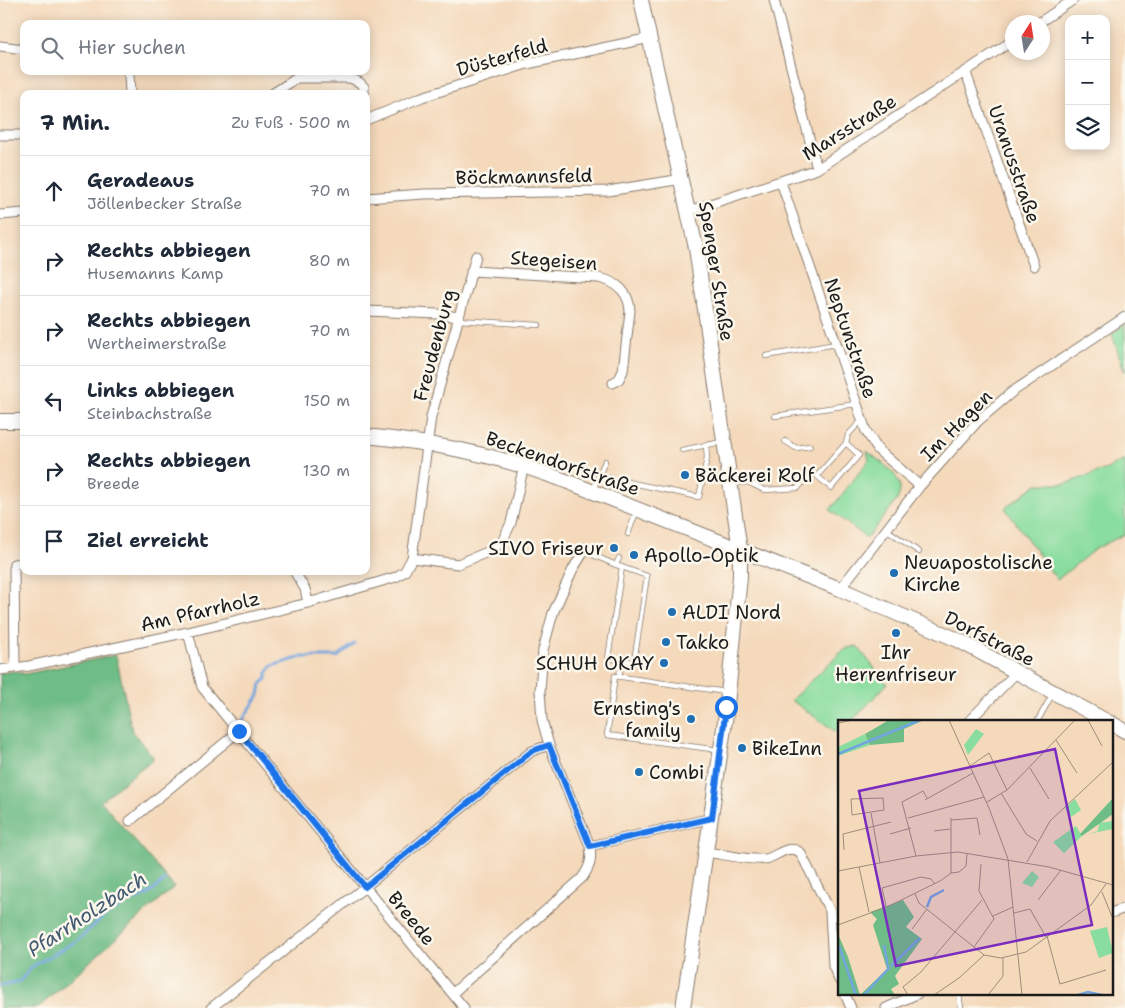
<!DOCTYPE html>
<html lang="de">
<head>
<meta charset="utf-8">
<style>
	:root { --surface:#fff; --page:#f6f6f7; --text:#1f2937; --muted:#747a83; --line:#e0e1e3 }
	body { margin:0; font-family:"Shantell Sans",sans-serif; background:var(--page); color:var(--text) }
	.controls { position:absolute; right:15px; top:15px; display:grid; overflow:hidden; border-radius:10px; box-shadow:0 2px 12px #0003 }
	.controls button { width:45px; height:45px; display:grid; place-items:center; padding:0; border:0; border-bottom:1px solid var(--line); background:var(--surface); color:var(--text); font:25px sans-serif }
	.compass { position:absolute; left:1005px; top:15px; width:45px; height:45px; border-radius:50%; background:var(--surface); box-shadow:0 2px 12px #0003; rotate:12deg }
	.stop { position:absolute; width:15px; height:15px; margin:-11px; border:4px solid #1a73e8; border-radius:50%; background:#fff }
	.stop.end { background:#1a73e8; border-color:#fff; box-shadow:0 1px 5px #0008 }
	.list { margin:0; padding:0; list-style:none }
	h2 { display:flex; justify-content:space-between; align-items:center; height:65px; margin:0; padding:0 20px; font-size:21px }
	h2 small { font-size:16px; font-weight:400; color:var(--muted) }
	.list li { display:grid; grid-template-columns:32px 1fr auto; gap:15px; align-items:center; box-sizing:border-box; height:70px; padding:0 20px; border-top:1px solid var(--line) }
	.list b { display:block; font-size:19px; white-space:nowrap }
	.list p { margin:0; font-size:16px; white-space:nowrap; color:var(--muted) }
	.list em { font-size:16px; font-style:normal; color:var(--muted) }
	.icon { flex:none; width:28px; height:28px; fill:none; stroke:currentColor; stroke-width:2; stroke-linecap:round; stroke-linejoin:round }
	.map { position:relative; flex:none; width:1125px; height:1008px; overflow:hidden }
	.search { position:absolute; background:var(--surface); box-shadow:0 2px 12px #0003; left:20px; top:20px; width:350px; height:55px; display:flex; align-items:center; gap:12px; box-sizing:border-box; padding:0 18px; border-radius:10px; color:var(--muted); font-size:19px }
	.panel { position:absolute; background:var(--surface); box-shadow:0 2px 12px #0003; left:20px; top:90px; width:350px; height:485px; border-radius:10px }
	.map>svg:first-child { display:block }
</style>
</head>
<body>
<div class="map">
<svg width="1125" height="1008" viewBox="0 0 1125 1008">
	<rect width="100%" height="100%" fill="#fbf7ec"/>
	<filter id="ink" filterUnits="userSpaceOnUse"><feTurbulence type="fractalNoise" baseFrequency=".02" numOctaves="2"/><feDisplacementMap in="SourceGraphic" scale="10" xChannelSelector="R" yChannelSelector="G"/><feConvolveMatrix kernelMatrix="1 2 1 2 8 2 1 2 1" color-interpolation-filters="sRGB"/></filter>
	<filter id="wash" filterUnits="userSpaceOnUse"><feTurbulence type="fractalNoise" baseFrequency=".0096" numOctaves="4" result="noise"/><feDisplacementMap in="SourceGraphic" scale="20" xChannelSelector="R" yChannelSelector="G"/><feGaussianBlur stdDeviation="1.12" result="paint"/><feColorMatrix in="noise" values="0 0 0 0 0 0 0 0 0 0 0 0 0 0 0 0 0 1.4 0 .05"/><feComposite in="paint" operator="in"/></filter>
	<g filter="url(#wash)">
		<rect width="100%" height="100%" fill="#f4d9bb"/>
		<path fill="#89dd9f" stroke="#527c5e" d="M1125,324V372L1112,334Z
			M867,451C882,464 909,478 897,500L867,538L830,510L869,460Z
			M1125,460V534L1095,549L1057,580L1005,508L1037,484H1065L1107,469Z
			M857,646L887,684L851,722H839V734L791,700L840,653L848,648Z"/>
		<path fill="#6ebc86" stroke="#456c51" d="M116,655L132,731L154,758L101,801L174,887L38,1008H0V673L16,671L25,674Z"/>
		<g fill="none" stroke-linecap="round" stroke-linejoin="round">
			<path stroke="#72a5de" stroke-width="3" d="M241,722L259,695L261,684L267,678V673L272,666L302,657H337L354,644
				M0,986L12,984L20,981L33,966L78,940L103,917L126,903L149,894L165,880"/>
		</g>
	</g>
	<g filter="url(#ink)">
		<g fill="none" stroke-linecap="round" stroke-linejoin="round">
			<g stroke="#887a6c" stroke-width="6">
				<path id="service" d="M458,320L539,325
					M766,356L836,344
					M775,416L856,404
					M785,441L796,448L810,446
					M846,443L859,455L831,488L817,476L846,443L848,435L862,420
					M682,450L722,442
					M599,476L699,497L707,458L706,445
					M732,484L748,482L764,490L798,488L807,477
					M593,490L605,461
					M886,529L919,552
					M628,534L637,510
					M593,555L616,565
					M619,558L616,565L647,576L634,662L621,660L619,677
					M621,660L608,658L622,567
					M1037,722L1053,693
					M719,750L607,735L615,676L726,692
					M959,994L961,1008"/>
			</g>
			<g stroke="#887a6c" stroke-width="11">
				<path id="minor" d="M774,0L817,169
					M1040,22L1073,0
					M0,46L24,49
					M127,71L129,74L130,94
					M966,73L1034,266
					M272,94L297,78H350L359,82L364,87V94
					M366,120L422,97L527,64L650,38
					M0,135H24
					M781,182L866,431L878,450L920,486
					M366,198L424,194L608,191L682,179
					M689,211L817,169L1012,41
					M0,215L24,213
					M471,271L599,278C617,282 629,292 630,311L623,371L619,379L613,383
					M366,311L438,314L458,317
					M412,558L458,564L490,551L502,542L511,523L524,465
					M294,571L305,589L308,603
					M840,589L920,486L978,421L1012,392L1125,317
					M188,632L202,687L464,1008
					M15,668L14,564L24,563
					M0,670L29,666L188,632L308,603L396,577L405,571L412,558L431,417L476,256
					M968,722L1017,672
					M130,821L239,731
					M590,846L712,818
					M706,852C722,854 751,861 766,859C778,856 787,844 800,852L830,911L833,966L839,980
					M1111,913L1125,908
					M453,993L582,878C590,867 592,860 590,846L549,745L542,720L540,691L543,650L553,613L573,569L586,548
					M845,994L851,1008
					M211,1008L365,887L532,751L549,745
					M886,1008L917,994"/>
			</g>
			<g stroke="#887a6c" stroke-width="16">
				<path id="secondary" d="M641,0L696,248L740,550V577L726,714L683,1008
					M0,421H24
					M366,436C434,443 494,454 558,478L840,589L958,640L1108,722
					M1111,723L1125,731"/>
			</g>
			<use href="#service" stroke="#fff" stroke-width="4.5"/>
			<use href="#minor" stroke="#fff" stroke-width="9"/>
			<use href="#secondary" stroke="#fff" stroke-width="14"/>
		</g>
	</g>
	<g fill="none" stroke-linecap="round" stroke-linejoin="round" filter="url(#ink)">
		<path stroke="#1a73e8" stroke-width="6" d="M239,731L365,887L532,751L549,745L590,846L712,818L726,707"/>
	</g>
	<g fill="#1f6fb2" stroke="#fbf7ec" stroke-width="2">
		<circle cx="685" cy="475" r="5"/>
		<circle cx="614" cy="548" r="5"/>
		<circle cx="634" cy="555" r="5"/>
		<circle cx="894" cy="573" r="5"/>
		<circle cx="672" cy="612" r="5"/>
		<circle cx="896" cy="633" r="5"/>
		<circle cx="666" cy="642" r="5"/>
		<circle cx="664" cy="663" r="5"/>
		<circle cx="691" cy="719" r="5"/>
		<circle cx="742" cy="748" r="5"/>
		<circle cx="639" cy="772" r="5"/>
	</g>
	<g text-anchor="middle" stroke-width="5" stroke-linejoin="round" paint-order="stroke">
		<g font-size="19" fill="#1c1c1c" stroke="#fbf7ec">
			<text transform="translate(502 57) rotate(-16)" y="7">Düsterfeld</text>
			<text transform="translate(849 127) rotate(-32)" y="7">Marsstraße</text>
			<text transform="translate(1015 164) rotate(71)" y="7">Uranusstraße</text>
			<text transform="translate(524 176) rotate(-1)" y="7">Böckmannsfeld</text>
			<text transform="translate(554 260) rotate(4)" y="7">Stegeisen</text>
			<text transform="translate(717 271) rotate(81)" y="7">Spenger Straße</text>
			<text transform="translate(851 338) rotate(71)" y="7">Neptunstraße</text>
			<text transform="translate(434 345) rotate(-75)" y="7">Freudenburg</text>
			<text transform="translate(956 425) rotate(-45)" y="7">Im Hagen</text>
			<text transform="translate(563 463) rotate(19)" y="7">Beckendorfstraße</text>
			<text transform="translate(200 611) rotate(-13)" y="7">Am Pfarrholz</text>
			<text transform="translate(990 638) rotate(27)" y="7">Dorfstraße</text>
			<text transform="translate(412 918) rotate(51)" y="7">Breede</text>
		</g>
		<g font-size="19" fill="#1c1c1c" stroke="#fbf7ec" text-anchor="start">
			<text x="695" y="482">Bäckerei Rolf</text>
			<text x="604" y="555" text-anchor="end">SIVO Friseur</text>
			<text x="644" y="562">Apollo-Optik</text>
			<text x="904" y="569">Neuapostolische<tspan x="904" dy="22">Kirche</tspan></text>
			<text x="682" y="619">ALDI Nord</text>
			<text x="676" y="649">Takko</text>
			<text x="896" y="659" text-anchor="middle">Ihr<tspan x="896" dy="22">Herrenfriseur</tspan></text>
			<text x="654" y="670" text-anchor="end">SCHUH OKAY</text>
			<text x="681" y="715" text-anchor="end">Ernsting's<tspan x="681" dy="22">family</tspan></text>
			<text x="752" y="755">BikeInn</text>
			<text x="649" y="779">Combi</text>
		</g>
		<g font-size="20" font-style="italic" fill="#435a73" stroke="#fbf7ec">
			<text transform="translate(87 914) rotate(-33)" y="7">Pfarrholzbach</text>
		</g>
	</g>
	<g transform="translate(838 720)">
		<rect width="275" height="275" fill="#f4d9bb"/>
		<path d="M138,9L146,14L130,35L126,25ZM27,14L32,25L0,36V27ZM237,79L243,90L233,97L227,88ZM275,101V109L250,114L260,111L261,103ZM238,106L244,116L226,133L215,122ZM194,151L201,157L194,167L184,163ZM269,207L275,233L261,238L252,211Z" fill="#89dd9f"/>
		<path d="M51,0H86L66,9V22L32,25L27,14ZM275,78V94L244,116L242,114ZM65,180L76,197L68,207L84,219L57,256L61,264L53,269L57,275H22L49,249L35,205L39,199L32,192ZM0,214L10,237L22,275H0Z" fill="#6ebc86"/>
		<path fill="none" stroke="#72a5de" stroke-width="2.5" d="M0,34L82,0M89,187L93,177L106,170M46,225L50,247M1,226L18,275M53,246L82,218M26,275L52,247M240,275L250,272L264,275"/>
		<path fill="none" stroke="#9e8d7b" stroke-width="1" d="M111,0L151,88L170,139L184,275M250,0L264,26M0,3L15,0M218,20L239,53M132,46L151,33L169,70M192,48L211,79M163,73L188,114L199,121M45,78L46,90L14,95L13,79ZM87,80L135,53M149,82L169,70L237,0M33,93L42,143M70,98L146,77M113,98V153M113,100L139,98L142,115M96,111L112,109M52,114L73,108M6,130L5,114L53,102M78,136L64,82L85,71L89,78M189,142L212,101L275,42M21,147L31,192M0,151L78,136L120,132L211,147L275,165M264,172L275,199M77,174L81,183L146,235L163,238L188,232L253,185L268,164M200,180L223,150M48,186L44,168L83,157L93,159L97,164M176,193L192,189L208,217M155,196L175,187M0,205L51,186L102,161L113,153L121,152L128,146L129,134M74,209L89,189M209,216L222,264L268,250M136,227L156,199L141,171L143,144M70,275L65,267L83,252L144,180M96,275L121,258L146,235M150,275L165,256V238"/>
		<path fill="#7b2cbf" fill-opacity="0.15" stroke="#7b2cbf" stroke-width="2.5" d="M217,29L254,205L58,246L21,71Z"/>
		<rect width="275" height="275" fill="none" stroke="#1c1c1c" stroke-width="2.5"/>
	</g>
</svg>
<div class="controls">
<button>+</button>
<button>−</button>
<button><svg class="icon" aria-label="layers" viewBox="0 0 24 24"><path d="M12 4l9 5-9 5-9-5zM3 14l9 5 9-5"/></svg></button>
</div>
<svg class="compass" viewBox="-18 -18 36 36"><path d="M0-13l5 13h-10z" fill="#e53935"/><path d="M0 13l5-13h-10z" fill="#747a83"/></svg>
<div class="stop" style="left:726px;top:707px"></div>
<div class="stop end" style="left:239px;top:731px"></div>
<div class="search"><svg class="icon" aria-label="search" viewBox="0 0 24 24"><circle cx="10" cy="10" r="6"/><path d="M15 15l6 6"/></svg>Hier suchen</div>
<section class="panel">
<h2>7 Min.<small>Zu Fuß · 500 m</small></h2>
<ul class="list">
<li><svg class="icon" aria-label="ahead" viewBox="0 0 24 24"><path d="M12 20V5M6 11l6-6 6 6"/></svg><div><b>Geradeaus</b><p>Jöllenbecker Straße</p></div><em>70 m</em></li>
<li><svg class="icon" aria-label="right" viewBox="0 0 24 24"><path d="M7 20v-9h11M14 6l5 5-5 5"/></svg><div><b>Rechts abbiegen</b><p>Husemanns Kamp</p></div><em>80 m</em></li>
<li><svg class="icon" aria-label="right" viewBox="0 0 24 24"><path d="M7 20v-9h11M14 6l5 5-5 5"/></svg><div><b>Rechts abbiegen</b><p>Wertheimerstraße</p></div><em>70 m</em></li>
<li><svg class="icon" aria-label="left" viewBox="0 0 24 24"><path d="M17 20v-9H6M10 6l-5 5 5 5"/></svg><div><b>Links abbiegen</b><p>Steinbachstraße</p></div><em>150 m</em></li>
<li><svg class="icon" aria-label="right" viewBox="0 0 24 24"><path d="M7 20v-9h11M14 6l5 5-5 5"/></svg><div><b>Rechts abbiegen</b><p>Breede</p></div><em>130 m</em></li>
<li><svg class="icon" aria-label="arrive" viewBox="0 0 24 24"><path d="M6 21V4h12l-3 4 3 4H6"/></svg><div><b>Ziel erreicht</b></div></li>
</ul>
</section>
</div>
</body>
</html>
